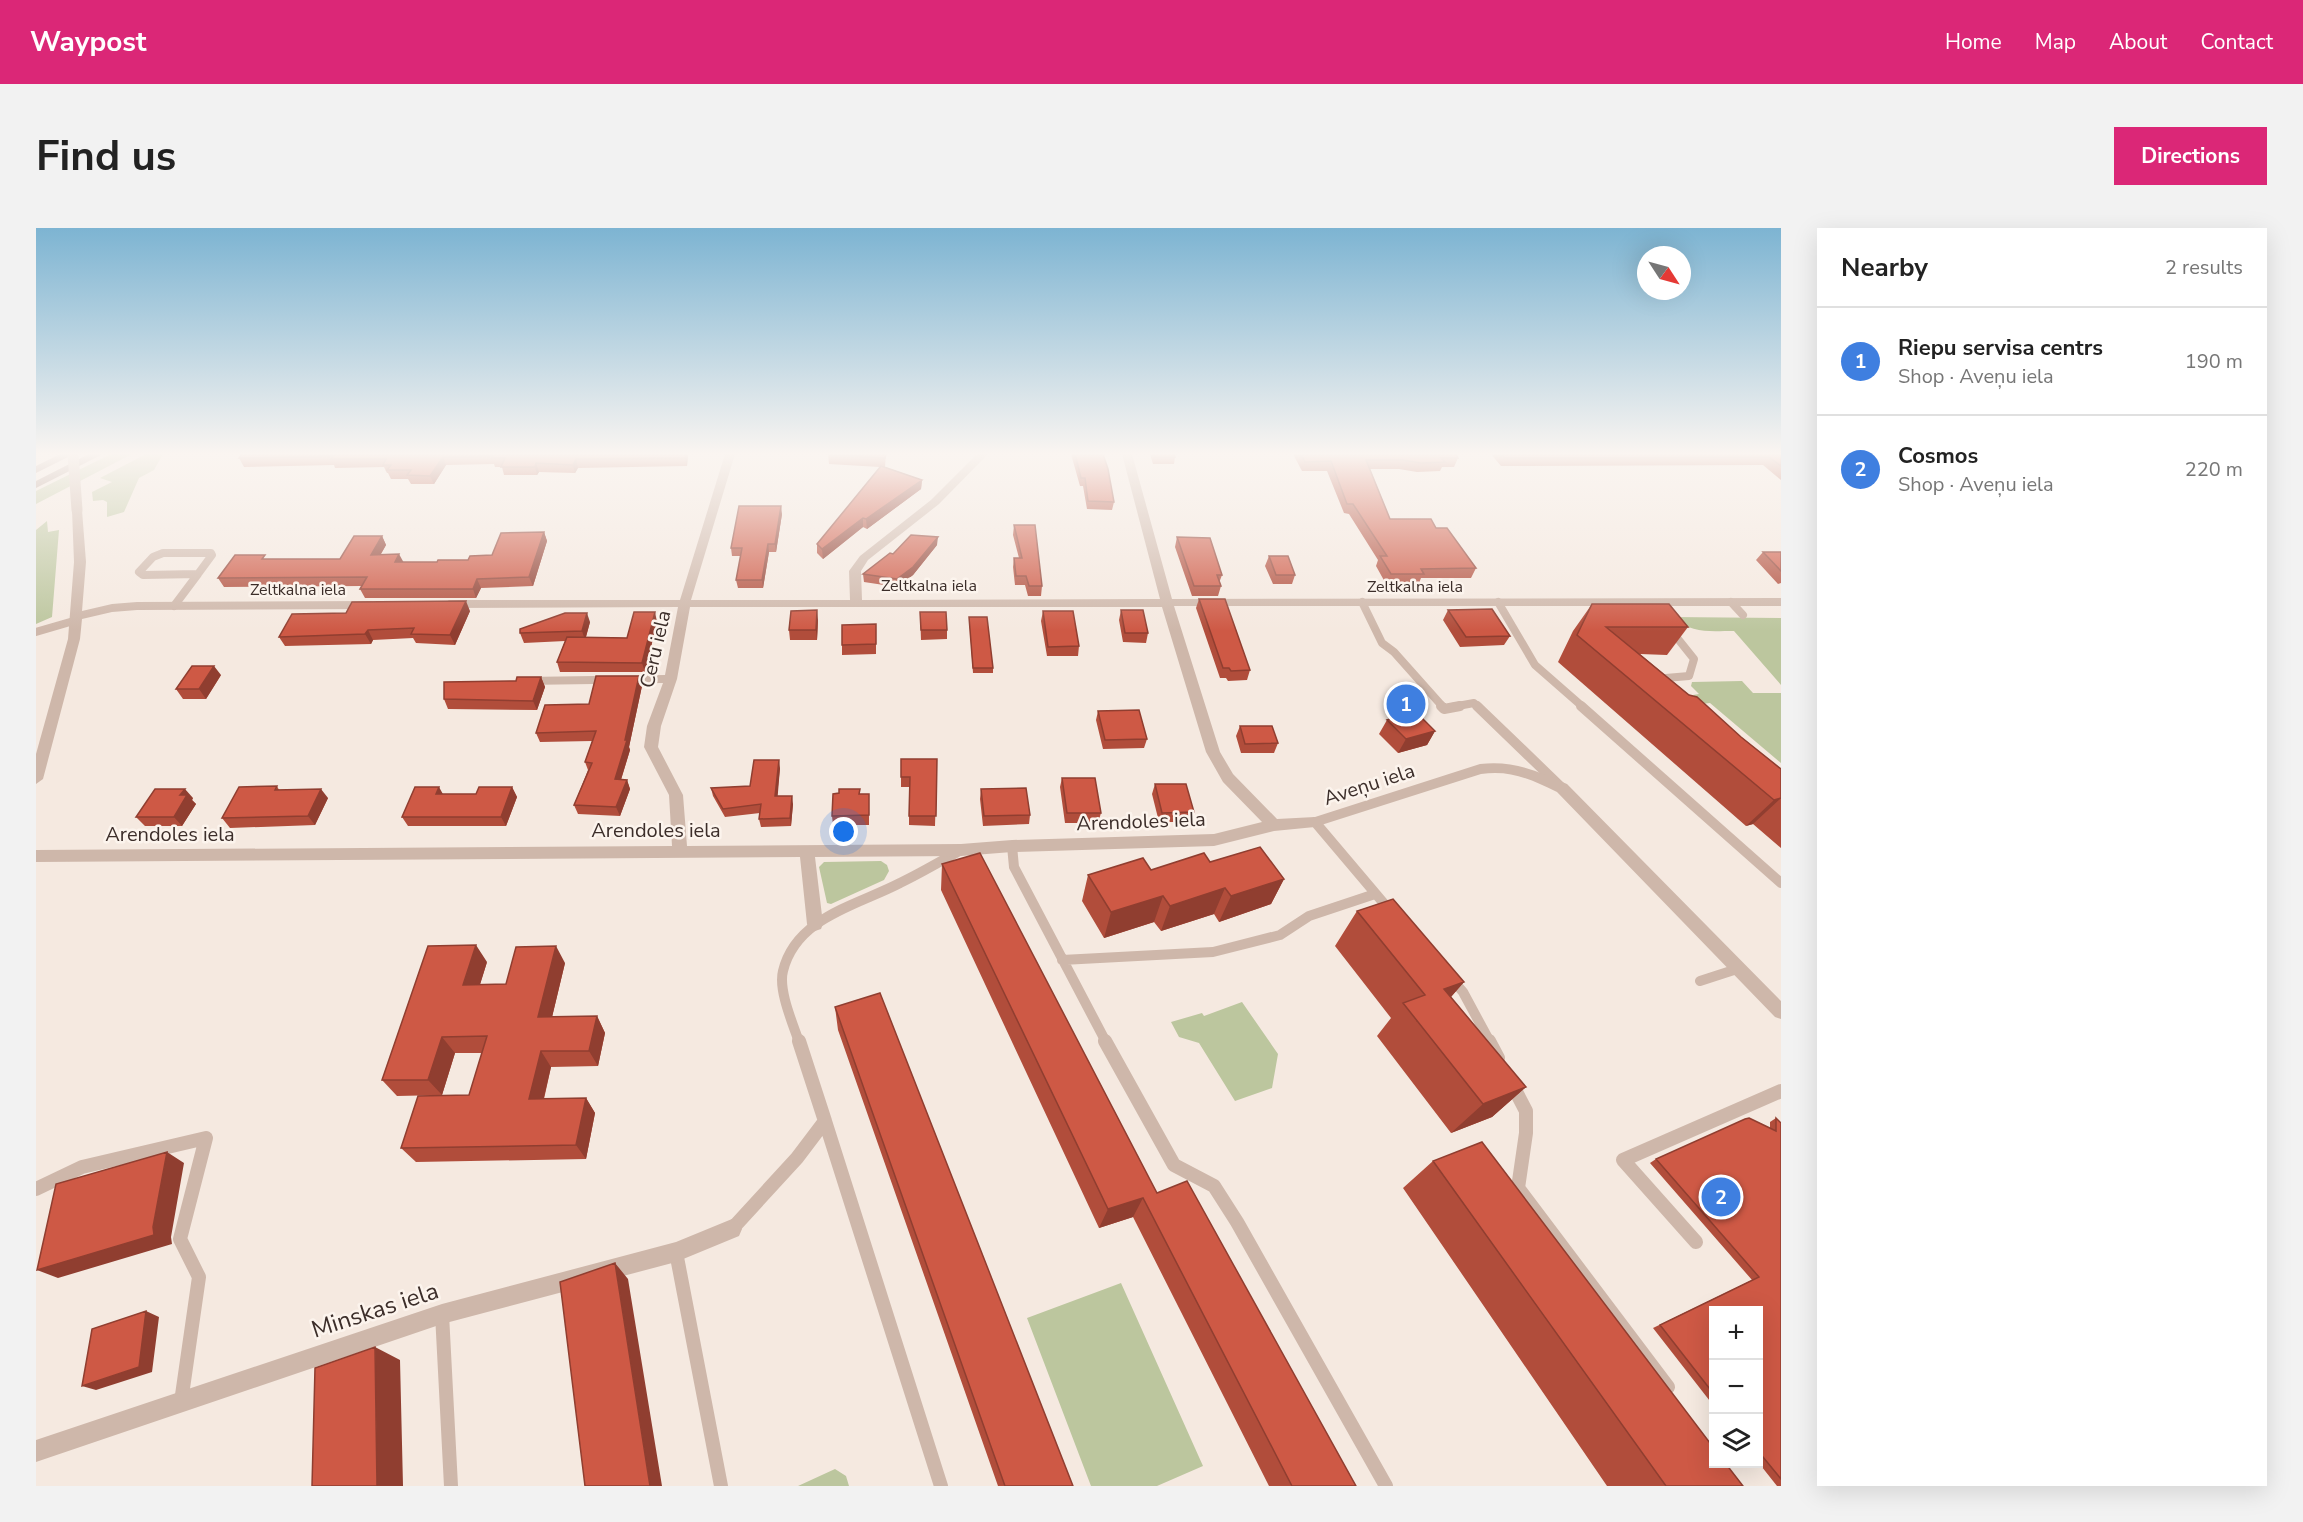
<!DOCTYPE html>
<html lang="en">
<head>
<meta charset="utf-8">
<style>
	:root { --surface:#fff; --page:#f2f2f2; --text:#222; --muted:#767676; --line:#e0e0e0; --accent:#db2777 }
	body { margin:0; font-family:"Nunito Sans",sans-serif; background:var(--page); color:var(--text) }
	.controls { position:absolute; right:18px; bottom:18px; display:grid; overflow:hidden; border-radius:0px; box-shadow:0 6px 24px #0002 }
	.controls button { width:54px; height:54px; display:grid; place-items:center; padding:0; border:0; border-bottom:2px solid var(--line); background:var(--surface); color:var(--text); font:30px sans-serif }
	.compass { position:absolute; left:1601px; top:18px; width:54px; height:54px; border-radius:50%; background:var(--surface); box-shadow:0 6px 24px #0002; rotate:126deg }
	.you { position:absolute; left:808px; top:604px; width:21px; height:21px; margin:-15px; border:4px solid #fff; border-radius:50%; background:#1a73e8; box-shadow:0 0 0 9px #1a73e833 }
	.badge { display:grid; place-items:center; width:39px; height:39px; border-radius:50%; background:var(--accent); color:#fff; font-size:20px; font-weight:700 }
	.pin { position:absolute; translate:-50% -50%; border:3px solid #fff; box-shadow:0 2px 6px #0006 }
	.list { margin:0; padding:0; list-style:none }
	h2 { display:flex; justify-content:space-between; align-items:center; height:78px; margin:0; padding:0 24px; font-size:26px }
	h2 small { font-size:20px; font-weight:400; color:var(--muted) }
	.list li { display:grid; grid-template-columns:39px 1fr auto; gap:18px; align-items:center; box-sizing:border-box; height:108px; padding:0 24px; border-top:2px solid var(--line) }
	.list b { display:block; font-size:22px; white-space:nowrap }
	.list p { margin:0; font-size:20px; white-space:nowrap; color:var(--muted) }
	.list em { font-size:20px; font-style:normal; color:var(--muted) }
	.icon { flex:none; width:33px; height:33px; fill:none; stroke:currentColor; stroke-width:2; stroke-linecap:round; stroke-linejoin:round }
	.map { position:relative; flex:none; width:1745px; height:1258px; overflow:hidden; border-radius:0px }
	header { display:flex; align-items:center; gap:36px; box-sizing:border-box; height:84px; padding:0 30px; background:var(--accent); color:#fff }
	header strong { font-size:28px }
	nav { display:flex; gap:33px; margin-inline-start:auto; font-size:21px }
	.intro { display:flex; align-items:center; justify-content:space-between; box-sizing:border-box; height:144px; padding:0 36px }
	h1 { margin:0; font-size:42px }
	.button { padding:15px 27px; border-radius:0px; background:var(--accent); color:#fff; font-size:21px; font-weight:700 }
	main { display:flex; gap:36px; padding:0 36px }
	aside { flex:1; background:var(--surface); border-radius:0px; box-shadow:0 6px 24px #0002 }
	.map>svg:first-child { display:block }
</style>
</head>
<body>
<header>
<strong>Waypost</strong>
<nav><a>Home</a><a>Map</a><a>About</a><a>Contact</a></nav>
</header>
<div class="intro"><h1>Find us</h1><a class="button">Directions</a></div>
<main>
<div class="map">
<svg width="1745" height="1258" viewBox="0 0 1745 1258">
	<rect width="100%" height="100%" fill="#f5e9e0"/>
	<path fill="#bcc69e" d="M75,226H96L0,276V263Z
		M110,226H127L118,242L103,250L88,284L71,289V274L67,272L57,273L56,264L76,254L64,250Z
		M11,293L12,304L23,302L16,389L0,396V302Z
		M1636,389L1745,390V457L1698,403C1672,403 1657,406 1636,389Z
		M1706,453L1717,465H1745V535L1674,475L1665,476L1657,467L1663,466L1655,458L1656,454Z
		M845,633L851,637L853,643L848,652L795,676L791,675L783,639L788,634Z
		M1206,774L1242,826L1236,860L1199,873L1163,815L1143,809L1135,794L1166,785L1168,788Z
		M1085,1055L1167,1238L1121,1258H1055L991,1090Z
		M799,1241L810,1248L813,1258H762Z"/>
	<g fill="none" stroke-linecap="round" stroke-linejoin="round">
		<path stroke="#ceb7aa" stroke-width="8" d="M127,325H175L176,327L162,346L107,347L103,344L117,329Z
			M1326,374L1346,415L1358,424L1407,479
			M1462,374L1499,437L1547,479
			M1695,374L1707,387
			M138,378L162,346
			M0,404L41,392
			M1618,451L1653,448L1658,431L1634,401
			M1416,479L1438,475L1443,479"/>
		<path stroke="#ceb7aa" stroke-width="10" d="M1405,478L1408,481L1424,478
			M1441,478L1524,558
			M1545,478L1745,655
			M1279,594L1356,685
			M976,618L978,639L1070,814
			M1026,732L1177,724L1244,707L1273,688L1339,666
			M1415,750L1427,764L1454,814
			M1664,753L1701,741
			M763,814C757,796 742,762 747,743C760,689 822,677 864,655C885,645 905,633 925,622"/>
		<path stroke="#ceb7aa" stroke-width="14" d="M1069,813L1138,937L1178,958L1201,994L1350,1258
			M1453,813L1462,830
			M1475,854L1490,883V905L1482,960L1632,1159
			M789,893L905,1258
			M0,961L46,939L170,910L144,1011L163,1049L145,1174
			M696,1001L761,930L789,893L763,813
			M1660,1014L1587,932L1745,863
			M640,1024L685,1258
			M406,1086L415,1258"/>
		<path fill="#ceb7aa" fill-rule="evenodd" d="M689,226H699L655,372H814L813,343L824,328L895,272L941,226H952L903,276L832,332L825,343L826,372L1124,371L1086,226H1096L1136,371L1745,370V378H1138L1184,524L1197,546L1241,591L1279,589L1444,536C1477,532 1501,543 1531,556L1745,773V791L1739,789L1521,564C1494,551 1475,542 1445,546L1279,599L1238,603L1178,618L976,624L925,628L779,629L787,696L785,701L779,703L773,701L771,696L764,629L0,634V622L636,618L633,567L608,519L611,498L627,455L488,457L482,453L488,449L629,447L642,379L413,380L407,376L413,372H644ZM654,379H1126L1170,524L1187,554L1226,594L1178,606L976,612L925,616L651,618L647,567L622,519L625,498L641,451Z
			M41,279L46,282L50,334L46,383L76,376L101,374L335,373L341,377L335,381L101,382L76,384L46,391L44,411L7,551L0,556V526L32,411L38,334L36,282Z
			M696,991L703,994L706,1001L703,1008L640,1034L406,1096L0,1234V1212L406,1076L640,1014Z"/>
		<path fill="#a3867b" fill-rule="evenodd" d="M24,226H38L0,245V238Z
			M53,226H67L0,260V253Z"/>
		<path stroke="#ceb7aa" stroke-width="11" d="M37,226L41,282"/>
	</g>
	<path fill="#b14d3b" d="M206,226H652L651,238L542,240L539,245L503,244L501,247H468L466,239H459L458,236L410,237L398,256H375L372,251H355L352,245H351L348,239L299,240L298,237L208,239L203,230Z
		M792,226H850L849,239L886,252L885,261L831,301L827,299L787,331L781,325V316L844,239L793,236Z
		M1035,226H1067L1078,274L1076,282L1051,281L1047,258H1044Z
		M1114,226H1138L1139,229L1138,236H1117Z
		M1257,226H1420L1422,230L1418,239H1406L1404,243L1381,244L1363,241H1334L1354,291L1400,300L1440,340L1435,350H1385L1383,355L1350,356L1340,338L1342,332L1313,286L1308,285L1291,243H1266Z
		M1455,226H1745V252L1727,237L1465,238Z
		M746,286L740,324H733L727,360H702L700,352L705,328H696L695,320Z
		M978,297L1006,358L1005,368H992L989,357H979L977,339L978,330H983L977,307Z
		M508,304L511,313L497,358L445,360L440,370H329L324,361L326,358L188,359L182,350L231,331H304L346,308L350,317L345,326L367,334H401L432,332L456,327Z
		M1141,309L1186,347L1183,355L1185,358L1182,368H1156L1139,319Z
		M901,317L877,347L861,359L828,354L827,346L857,326Z
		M1727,324H1745V355L1742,356L1720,332Z
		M1233,328L1259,347L1256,356H1237L1229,338Z
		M1163,371L1214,442L1211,452L1192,453L1190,450H1184L1160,380Z
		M1556,376L1652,399L1631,427L1604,426L1653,467L1745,541V620L1717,596L1710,598L1522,434L1537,403Z
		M1085,382L1112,405L1110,415L1087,414L1083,392Z
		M1412,382L1474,408L1468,417L1424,419L1407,392Z
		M434,383L419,417L380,415L377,410L337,412L335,416L249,418L243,409L310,385Z
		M1007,383L1043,418L1042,428H1011L1005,393Z
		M884,384L911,402V411L885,412Z
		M933,389L957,440V445H937Z
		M782,392L781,412H754L753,402Z
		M554,394L550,409L591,410L621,394L609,444H524L521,434L529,413L488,415L484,405Z
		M840,396V426L806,427V417Z
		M185,447L170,471H147L140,461Z
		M505,449L509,459L501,482L412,481L408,471L480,453Z
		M606,458L593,519L594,522L585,552H591L594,561L584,588L542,586L538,577L552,542L549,534L556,513L504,514L500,505L553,476Z
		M1062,483L1111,511L1108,520L1067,521L1060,492Z
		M1351,492L1399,503L1391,517L1362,525L1343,506Z
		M1204,498L1242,515L1238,525H1205L1200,508Z
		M865,531H901L899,598L873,597V559H865Z
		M744,540L741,568L757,576L755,598L725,599L723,591L724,585L689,589L677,568L675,560L714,558Z
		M1026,550L1065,585L1062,595H1029L1024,559Z
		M1119,556L1158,584L1155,594H1123L1116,566Z
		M241,558L243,562L292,570L279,597L194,600L186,590Z
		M476,559L481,569L470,598H372L366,589L407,566H440Z
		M945,561L994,587L993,596L947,598L944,571Z
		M824,566H833V597H797L796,588Z
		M157,570L156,572L160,576L146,598H109L100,589Z
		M1174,634L1248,651L1235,676L1183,694L1178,686L1125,703L1118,694L1068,710L1046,673L1052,647L1115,642Z
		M906,636L1121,965L1320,1258H1233L1097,989L1063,1000L905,662Z
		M1321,683L1428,754L1415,769L1490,859L1456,889L1415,905L1341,808L1355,790L1299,718Z
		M451,734L444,756H470L529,735L516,789L561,788L569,805L562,838L515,839L508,871L550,870L559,885L550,931L380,934L365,920L433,867L446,825H419L406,867L361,868L346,852Z
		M799,779L1037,1258H962L802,802Z
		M1740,890L1745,895V1258H1741L1722,1234V1083H1677V1177L1617,1100L1716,1052L1614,935L1620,931L1734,900V894Z
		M1397,933L1707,1258H1571L1367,960Z"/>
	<path fill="#903e30" d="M650,226H652L651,238L649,230Z
		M407,229L410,237L398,256L394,248Z
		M540,231L542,240L539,245L537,237Z
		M500,235L503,244L501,247L499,239Z
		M886,252L885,261L831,301L830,291Z
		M745,278L746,286L740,324L739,316Z
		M827,290V299L787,331L786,321Z
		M508,304L511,313L497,358L493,349Z
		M346,308L350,317L339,336L335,327Z
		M902,309L901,317L877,347L861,359V351Z
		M732,316L733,324L727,360L726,352Z
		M363,326L368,335L359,334Z
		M441,351L445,360L440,370L437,361Z
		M430,373L434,383L419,417L414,407Z
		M781,382L782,392L781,412L780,402Z
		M619,384L621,394L609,444L606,435Z
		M551,385L554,394L549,412L546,403Z
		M332,402L337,412L335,416L329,406Z
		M178,438L185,447L170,471L163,461Z
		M603,448L606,458L593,519L594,522L582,561L579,551Z
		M505,449L509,459L501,482L497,473Z
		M1399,503L1391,517L1362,525L1370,511Z
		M743,532L744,540L741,576L739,568Z
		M591,552L594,561L584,588L580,579Z
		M403,559L408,568L400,566Z
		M476,559L481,569L470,598L465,589Z
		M149,561L157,570L156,572L160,576L146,598L138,589L144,567Z
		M285,561L292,570L279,597L272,588Z
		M756,568L757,576L755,598L754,590Z
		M1745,570L1717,596L1710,598L1738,572Z
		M1248,651L1235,676L1183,694L1195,668Z
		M1189,660L1178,686L1125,703L1134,678Z
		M1127,668L1118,694L1068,710L1075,684Z
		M440,717L451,734L439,773L427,757Z
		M520,718L529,735L512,806L502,789Z
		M1428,754L1399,787L1380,794L1408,761Z
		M561,788L569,805L562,838L553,823Z
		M406,809L419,825L406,867L392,852Z
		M505,823L515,839L504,886L493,871Z
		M1490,859L1456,889L1415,905L1447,876Z
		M550,870L559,885L550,931L540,917Z
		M131,924L148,935L135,1009L136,1016L22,1050L1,1042L117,999Z
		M1107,970L1097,989L1063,1000L1072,981Z
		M579,1035L592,1051L626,1258H614Z
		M110,1083L123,1089L116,1144L60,1162L46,1158Z
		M339,1119L364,1132L367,1258H341Z"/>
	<path fill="#ce5945" stroke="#903e30" stroke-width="1.5" d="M206,226H650L649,230L540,231L537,237L500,235L499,239H465L469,230H456L457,228L407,229L394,248L371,247L375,242H351L355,237H347L350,231H295L297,228L203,230Z
		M792,226H850L849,230Z
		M1039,226H1067L1072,241L1078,274L1052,273L1049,250H1045Z
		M1118,226H1138L1139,229H1119Z
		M1265,226H1420L1422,230H1405L1409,234L1385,235L1367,232H1330L1354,291H1395L1400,300H1411L1440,340L1385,341L1388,346H1355L1344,328H1351L1317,276H1311L1295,233L1269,234Z
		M1466,226H1745V238L1733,229L1469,230Z
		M845,238L886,252L830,291L827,290L786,321L781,316Z
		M703,278H745L739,316H732L726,352H700L706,320H695Z
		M978,297H999L1006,358H993L990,348H980L978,330H986Z
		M508,304L493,349L441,351L437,361H324L331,349L182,350L199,327H229L226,331H304L318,308H346L335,327L363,326L359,334H401L402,332H432L434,328L456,327L465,305Z
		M875,307L902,309L877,339L861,351L827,346L854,325L857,326Z
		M1141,309L1174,310L1186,347H1181L1185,358H1158Z
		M1727,324H1745V343Z
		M1233,328H1252L1259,347H1240Z
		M1163,371H1189L1214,442L1195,443L1193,440H1187Z
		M430,373L414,407L375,406L378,400L332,402L329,406L243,409L256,386L310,385L316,374Z
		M1556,376H1633L1652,399H1570L1653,467L1661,469L1705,509L1745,541V570L1738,572L1541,407Z
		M1456,381L1474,408L1430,409L1412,382Z
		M781,382L780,402H753L755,383Z
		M1085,382H1107L1112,405H1089Z
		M1007,383H1037L1043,418L1012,419Z
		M598,384H619L606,435L521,434L531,409L591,410Z
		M884,384H910L911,402H885Z
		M529,385H551L546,403L484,405V401Z
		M933,389H951L957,440H937Z
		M840,396V416L806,417V397Z
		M156,438H178L163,461H140Z
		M560,448H603L589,512H591L579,551L591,552L580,579L538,577L556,535L549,534L560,503L500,505L509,477L553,476Z
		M481,449H505L497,473L408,471V454L480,453Z
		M1103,482L1111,511L1069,512L1062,483Z
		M1380,484L1399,503L1370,511L1351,492Z
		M1204,498H1236L1242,515L1209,516Z
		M865,531H901L900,588H873L874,549H865Z
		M718,532H743L739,568H756L754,590L723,591L725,576L687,581L675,560L714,558Z
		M1026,550H1059L1065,585H1031Z
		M1119,556H1150L1158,584L1126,585Z
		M241,558L239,562L285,561L272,588L186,590L203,559Z
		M379,559H403L400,566H440L443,559H476L465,589H366Z
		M990,560L994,587L948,588L945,561Z
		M119,561H149L144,567H151L138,589H100Z
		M803,561H824L823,566H833V587L796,588L797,566L803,565Z
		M1224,619L1248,651L1195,668L1189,660L1134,678L1127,668L1075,684L1052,647L1107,630L1115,642L1168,625L1174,634Z
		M944,625L1121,965L1151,953L1320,1258H1256L1107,970L1072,981L906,636Z
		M1357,671L1428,754L1408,761L1490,859L1447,876L1367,775L1389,767L1321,683Z
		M440,717L427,757L470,756L480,719L520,718L502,789L561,788L553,823H505L493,871L550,870L540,917L365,920L382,868L433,867L451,808L406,809L392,852H346L392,718Z
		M844,765L1037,1258H969L799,779Z
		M1713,890L1740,903V890L1745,895V1251L1722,1223V1083H1677V1165L1624,1097L1723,1049L1620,931L1709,891Z
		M1446,914L1677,1219V1236H1690L1707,1258H1630L1397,933Z
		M131,924L117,999L118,1007L1,1042L20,956Z
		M579,1035L614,1258H549L524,1054Z
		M110,1083L103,1139L46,1158L56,1101Z
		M339,1119L341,1258H276L279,1140Z"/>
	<linearGradient id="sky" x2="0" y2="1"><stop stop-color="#7db4d2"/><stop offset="0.56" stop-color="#faf5f1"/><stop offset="1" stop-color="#faf5f1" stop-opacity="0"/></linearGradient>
	<rect width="1745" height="403" fill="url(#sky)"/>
	<g text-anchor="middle" stroke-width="5" stroke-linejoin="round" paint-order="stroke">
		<g font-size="16" fill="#3c2e2a" stroke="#fcf4ed">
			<text x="893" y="363">Zeltkalna iela</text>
			<text x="1379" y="364">Zeltkalna iela</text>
			<text x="262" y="367">Zeltkalna iela</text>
		</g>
		<g font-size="20" fill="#3c2e2a" stroke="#fcf4ed">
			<text transform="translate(619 421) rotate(-77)" y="7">Ceru iela</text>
			<text transform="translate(1333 556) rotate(-18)" y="7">Aveņu iela</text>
			<text transform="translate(1105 593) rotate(-2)" y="7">Arendoles iela</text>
			<text x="620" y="609">Arendoles iela</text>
			<text x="134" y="613">Arendoles iela</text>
		</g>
		<g font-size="24" fill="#3c2e2a" stroke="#fcf4ed">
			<text transform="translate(339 1082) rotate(-18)" y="8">Minskas iela</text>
		</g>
	</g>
</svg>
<div class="controls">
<button>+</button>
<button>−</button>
<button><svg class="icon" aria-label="layers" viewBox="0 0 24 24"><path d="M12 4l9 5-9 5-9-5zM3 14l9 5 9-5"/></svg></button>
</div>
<svg class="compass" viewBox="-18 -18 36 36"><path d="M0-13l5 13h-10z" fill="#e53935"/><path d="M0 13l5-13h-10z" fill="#767676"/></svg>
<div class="you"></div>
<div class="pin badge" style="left:1370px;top:476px;background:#3f7fe0">1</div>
<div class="pin badge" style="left:1685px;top:969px;background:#3f7fe0">2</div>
</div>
<aside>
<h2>Nearby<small>2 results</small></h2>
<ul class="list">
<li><span class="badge" style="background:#3f7fe0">1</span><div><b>Riepu servisa centrs</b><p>Shop · Aveņu iela</p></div><em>190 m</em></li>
<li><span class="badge" style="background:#3f7fe0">2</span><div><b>Cosmos</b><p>Shop · Aveņu iela</p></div><em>220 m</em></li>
</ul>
</aside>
</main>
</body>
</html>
